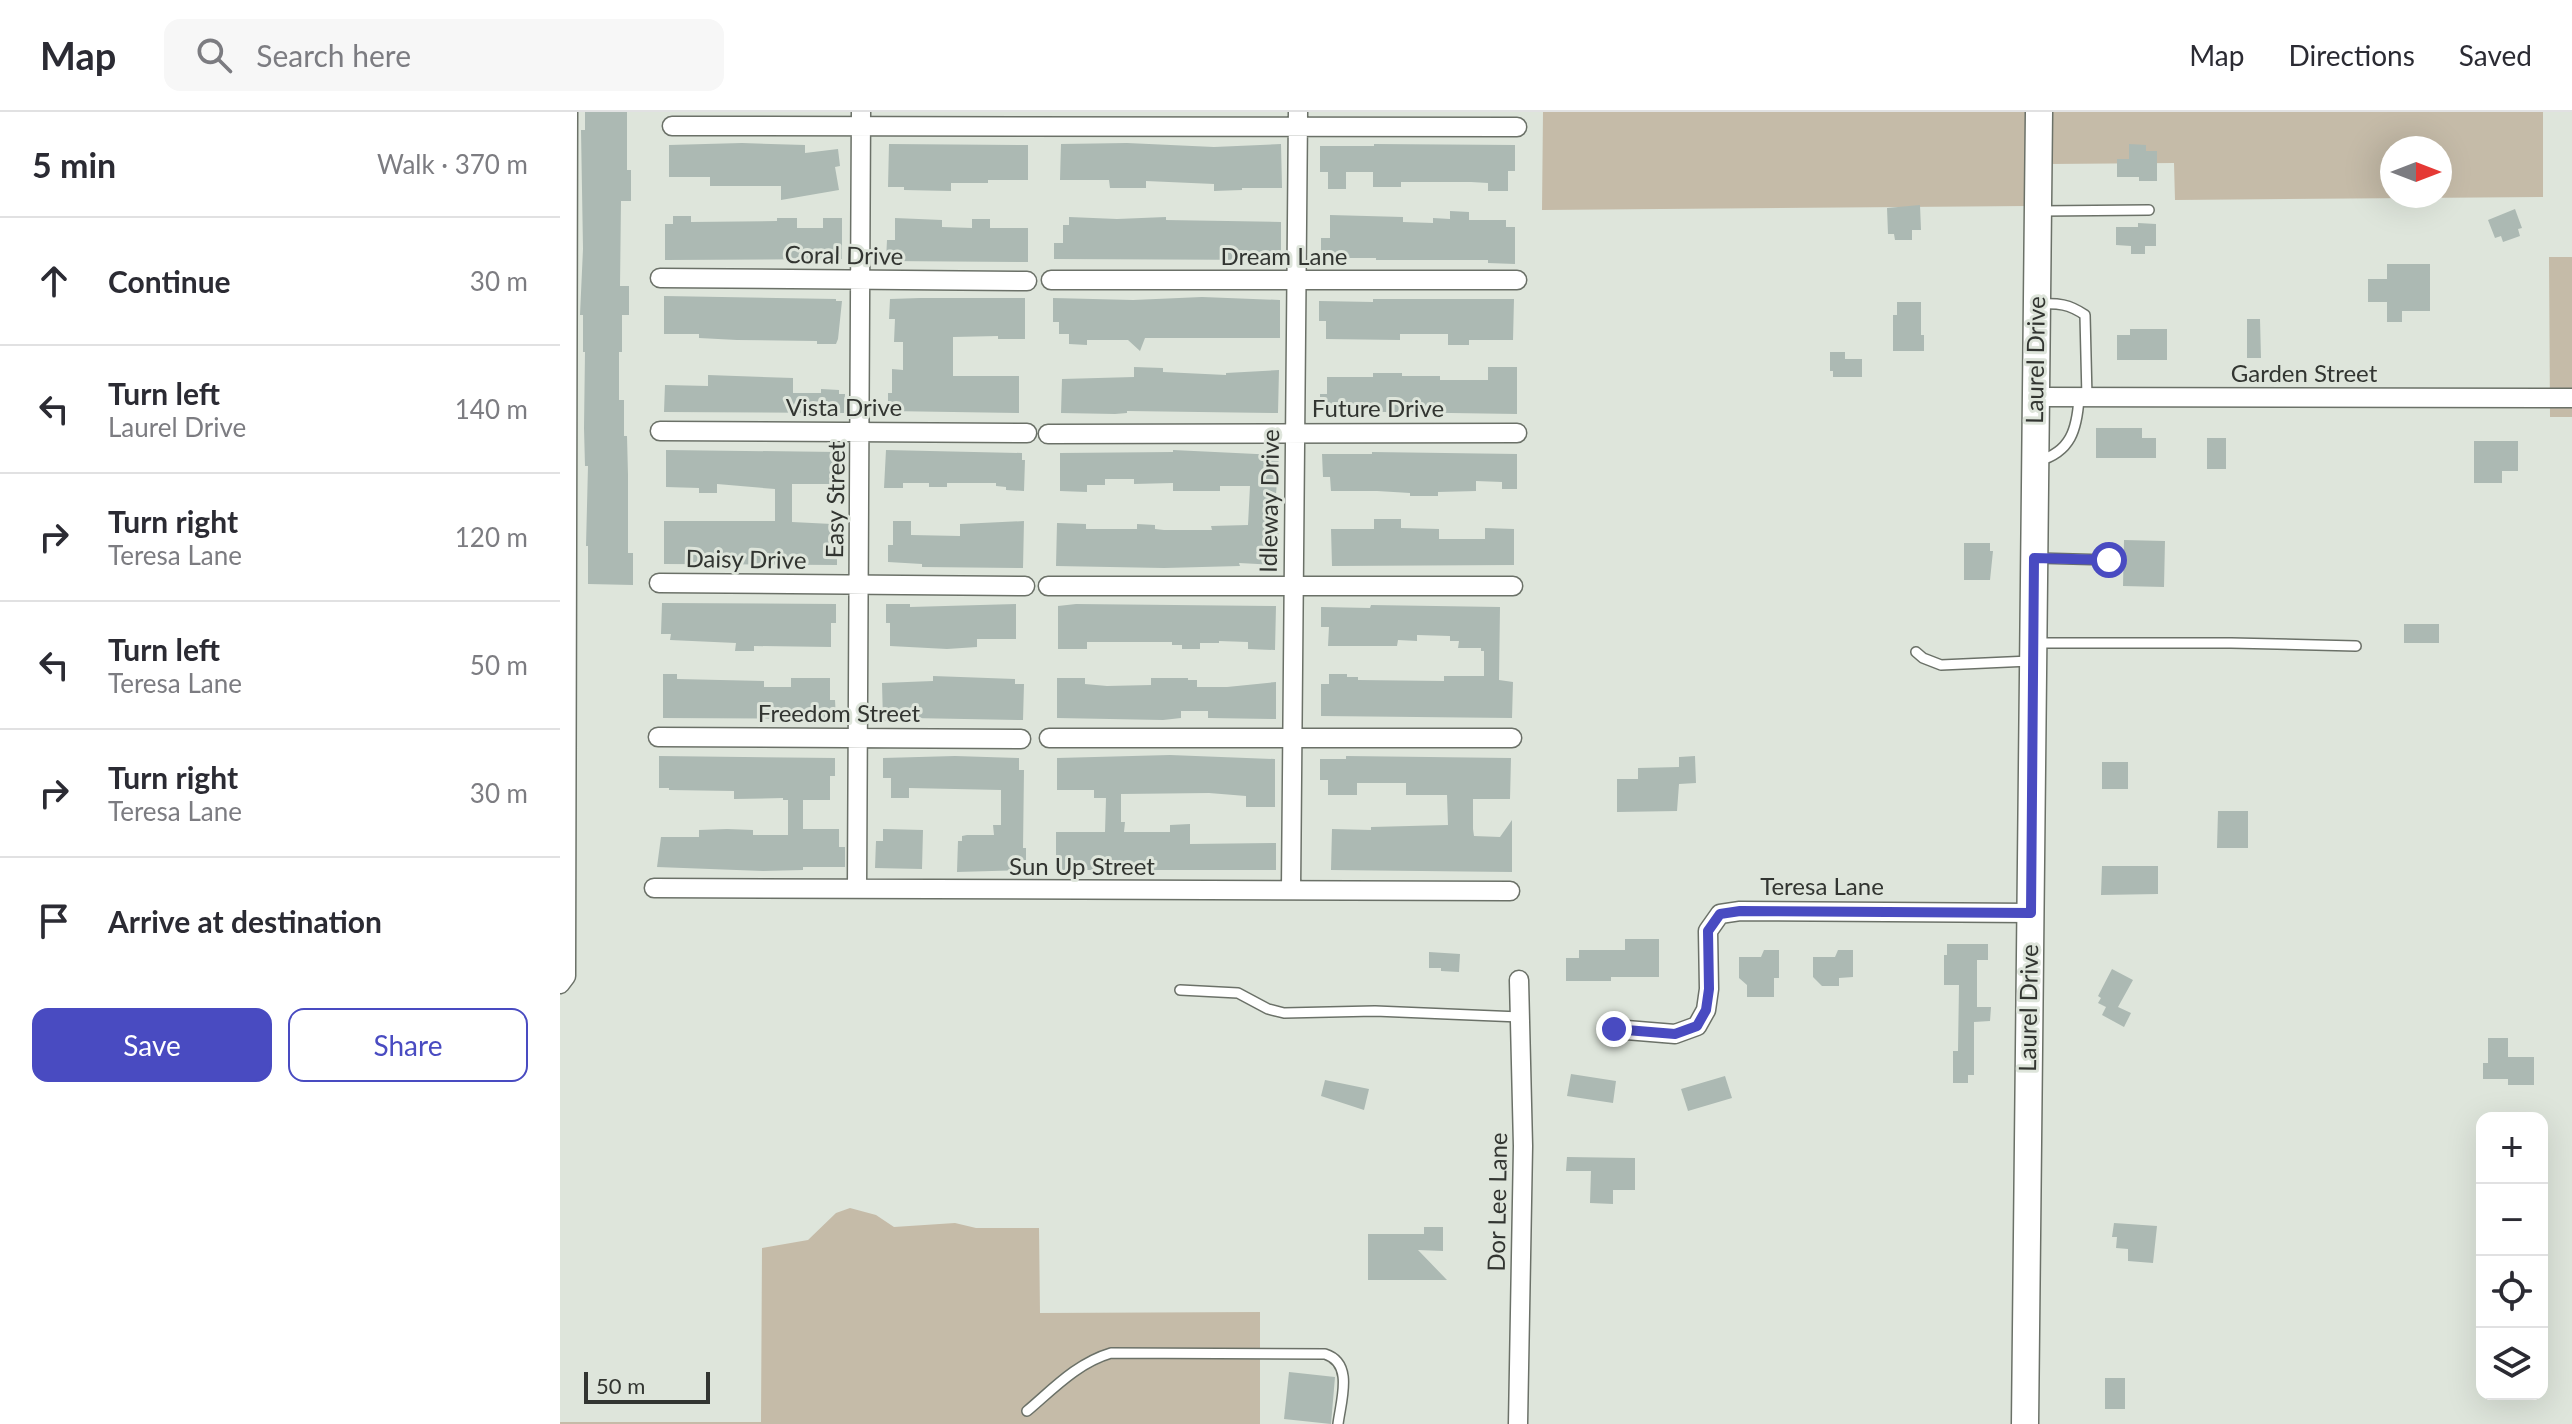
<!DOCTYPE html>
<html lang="en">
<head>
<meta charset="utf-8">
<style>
	:root { --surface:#fff; --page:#f7f7f7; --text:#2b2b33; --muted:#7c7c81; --line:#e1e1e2; --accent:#494bc1 }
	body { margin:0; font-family:Lato,sans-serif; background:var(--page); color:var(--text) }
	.controls { position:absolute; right:24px; bottom:24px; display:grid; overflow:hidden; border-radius:16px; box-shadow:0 8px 32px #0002 }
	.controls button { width:72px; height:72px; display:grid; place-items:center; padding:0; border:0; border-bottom:2px solid var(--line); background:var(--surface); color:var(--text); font:40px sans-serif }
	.compass { position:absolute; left:1820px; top:24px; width:72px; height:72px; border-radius:50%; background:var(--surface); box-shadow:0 8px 32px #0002; rotate:90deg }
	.scale { position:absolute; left:24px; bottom:20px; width:126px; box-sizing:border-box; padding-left:8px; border:4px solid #323531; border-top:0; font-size:22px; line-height:28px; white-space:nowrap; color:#323531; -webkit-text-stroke:6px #dee5db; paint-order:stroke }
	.stop { position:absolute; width:24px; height:24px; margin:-18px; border:6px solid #494bc1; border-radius:50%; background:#fff }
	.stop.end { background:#494bc1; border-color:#fff; box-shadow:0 2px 8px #0008 }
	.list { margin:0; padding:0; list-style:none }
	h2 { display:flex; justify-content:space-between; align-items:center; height:104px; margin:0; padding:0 32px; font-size:34px }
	h2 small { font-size:26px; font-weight:400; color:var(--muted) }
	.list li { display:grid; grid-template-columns:52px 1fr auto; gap:24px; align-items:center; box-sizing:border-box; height:128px; padding:0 32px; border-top:2px solid var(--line) }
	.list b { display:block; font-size:30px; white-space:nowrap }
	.list p { margin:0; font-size:26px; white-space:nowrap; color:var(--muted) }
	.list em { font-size:26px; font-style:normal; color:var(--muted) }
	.actions { display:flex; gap:16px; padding:24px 32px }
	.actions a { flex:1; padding:18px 0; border:2px solid var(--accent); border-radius:16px; text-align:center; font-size:28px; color:var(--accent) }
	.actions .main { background:var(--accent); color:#fff }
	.icon { flex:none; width:44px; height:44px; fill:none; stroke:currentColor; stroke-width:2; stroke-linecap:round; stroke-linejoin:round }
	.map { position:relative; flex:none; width:2012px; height:1312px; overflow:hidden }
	header { display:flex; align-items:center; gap:48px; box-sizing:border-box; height:112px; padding:0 40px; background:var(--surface); border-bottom:2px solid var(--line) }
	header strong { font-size:38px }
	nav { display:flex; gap:44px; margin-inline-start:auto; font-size:28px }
	.search { width:560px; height:72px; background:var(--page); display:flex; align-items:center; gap:20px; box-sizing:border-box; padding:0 28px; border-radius:16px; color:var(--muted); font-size:30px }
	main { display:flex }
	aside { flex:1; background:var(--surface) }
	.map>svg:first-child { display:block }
</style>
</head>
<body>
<header>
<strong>Map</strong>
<div class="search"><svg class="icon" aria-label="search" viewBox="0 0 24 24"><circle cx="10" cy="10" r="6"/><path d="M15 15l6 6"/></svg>Search here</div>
<nav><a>Map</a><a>Directions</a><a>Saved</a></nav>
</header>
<main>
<aside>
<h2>5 min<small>Walk · 370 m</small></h2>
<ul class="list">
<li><svg class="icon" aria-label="ahead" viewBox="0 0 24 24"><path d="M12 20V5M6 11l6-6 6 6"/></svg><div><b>Continue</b></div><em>30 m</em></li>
<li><svg class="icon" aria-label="left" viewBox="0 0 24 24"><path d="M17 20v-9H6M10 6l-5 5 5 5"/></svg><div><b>Turn left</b><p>Laurel Drive</p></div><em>140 m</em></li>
<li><svg class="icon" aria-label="right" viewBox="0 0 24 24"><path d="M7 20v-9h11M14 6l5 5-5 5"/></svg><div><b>Turn right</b><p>Teresa Lane</p></div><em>120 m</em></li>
<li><svg class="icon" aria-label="left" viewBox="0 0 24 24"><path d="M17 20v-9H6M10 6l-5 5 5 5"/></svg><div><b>Turn left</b><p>Teresa Lane</p></div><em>50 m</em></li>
<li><svg class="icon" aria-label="right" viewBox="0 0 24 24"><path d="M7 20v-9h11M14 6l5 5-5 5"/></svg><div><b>Turn right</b><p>Teresa Lane</p></div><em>30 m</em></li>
<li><svg class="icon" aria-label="arrive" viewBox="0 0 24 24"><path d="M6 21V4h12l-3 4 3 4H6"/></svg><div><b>Arrive at destination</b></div></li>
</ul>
<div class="actions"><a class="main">Save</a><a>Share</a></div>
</aside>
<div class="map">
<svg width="2012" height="1312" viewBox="0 0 2012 1312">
	<rect width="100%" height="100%" fill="#dee5db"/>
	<path fill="#c5bba8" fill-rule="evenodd" d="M983,0H1469L1468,94L982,98Z
		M1489,0H1983V85L1615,88L1614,51L1488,52ZM1832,36H1880V84H1832Z
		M1989,145H2012V305H1990Z
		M290,1096L316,1103L334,1115L395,1111L416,1116H479L480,1201L700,1200V1312H0V1310H201L202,1136L248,1128L276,1101Z"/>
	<path fill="#acb9b3" d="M25,0H67V58H71V89H61L60,174H69V203H62V240H59V288H64V324H67L68,363V441H73V473L28,472V434H26L28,354H25L24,316L25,240H23V203H20L23,137L21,18H25Z
		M182,31L245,33V41L278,37L280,54L275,55L279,78L221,88V74H150V65H109V33Z
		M567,31L654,35L721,32L722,76H682V78L654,79V72L586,69V76H550L549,68H500L501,32Z
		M329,32L468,33V68H428V71H391V79L344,78V75H328Z
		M814,32L955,33V59H948V79H928V71L911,70H841V75H813V60H786V77H768V60H760V34H814Z
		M1569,32L1586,33V39H1597V69H1579V65H1557V47H1569Z
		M1360,93L1361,118H1352V128H1335L1334,122H1328L1327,96Z
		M1955,97L1962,116L1958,117L1960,124L1943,130L1941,124L1935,126L1928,108Z
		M890,99L909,100V108H946V115H955V152L928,151V148H816V146H761V126H770V103L843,105V110L873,111V106L890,107Z
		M113,104H131V110L217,109V106H237V116H263V106H282V147L105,148V112H113Z
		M509,105L557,107L606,105V108L721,110V148L494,147V131H503V113H509Z
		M335,106L382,108V115L412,116V107H430V116H468V150L326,149L327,128H335Z
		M1578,111L1596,112V134H1585V142H1571V134L1556,133V115H1578Z
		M1827,152H1870V199H1842V210H1827V190H1808V167H1827Z
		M104,184L276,187V189H282L278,227L276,232H257V229L177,228L139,226V222H104Z
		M642,185L720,188V226H585L580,239L568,228H527V233L509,232V222H499V210H493V186L573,188Z
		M360,186H465V227H438V224L393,225V264H459V301L328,299V281H332V257L343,258V230H334L335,207H329L330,187Z
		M813,187H954L953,228H909V233H888V222H840V228L766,227V209H759V189L813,190Z
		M1337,190H1361V223H1364V239H1333V203H1337Z
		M1687,207H1700L1701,246H1687Z
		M1570,217H1607V248H1557V223H1570Z
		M1270,240H1285V247H1302V265H1273V259H1270Z
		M574,255L603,256V260L666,263V261L719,258L718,301L567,299V301L555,302L501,301L502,267L574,265Z
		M928,255H957V302L760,299V282H767V265H813V261H842V264H880V268H928Z
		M148,263L233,266V281H261V277L279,278V282H285L284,301L104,300L105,273L148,274Z
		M1536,316H1582V326H1596V346H1536Z
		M1647,326H1666V357H1647Z
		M1914,329H1958V359H1942V371H1914Z
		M106,338L277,340V359H272V372H232V410L272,412V435H277V453L104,452V409H215V377L157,372V381H139V376L106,375Z
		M326,338L462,341V348H465L464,379L446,378V375L436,374V371H387V375H369V371H343V376H324Z
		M613,338L719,343L714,409H719L717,453L679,451L680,454L604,456L496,454L497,411L526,412V417H577V412L595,413V417L604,418H652L651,414L688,413L690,374H660V379H613V371L574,372V367H545V373H527V380L500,379V341L613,340Z
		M812,340L957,342V377H942V370L916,369V379L878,380V384H850V381L817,379H771L770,365H763L762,342H812Z
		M814,407H841V416L879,417V427H925V416L954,417V453L772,454L771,417H814Z
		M333,409H351V423L400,424V412L464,409L463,456L362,455V452L328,450V433H333Z
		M1564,428L1605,429L1604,475L1563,474Z
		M1404,431H1430V439H1433L1430,468H1404Z
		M102,491L276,492V511H271V535L194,534V539H175L176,531L110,528L111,522H101Z
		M326,492H350V495L456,492V527H417V535L387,537L330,534V511H326Z
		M516,492L716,494L715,538L688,537V530L659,529V531H640V537H622V533H612V530H527V537H498V494Z
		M811,493L940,495L939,568L953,570L952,606L761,604V572H769V562H787V565H798V568L884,569V564H924V539H921V536H898L899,529H890V524L857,523V529L838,528L837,534H768L769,515H761V495L810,496Z
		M1844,512H1879V531H1844Z
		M103,562H117V567L204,569V575H231V566H270V588H275L276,607L103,606Z
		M373,564L455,567V572H464L463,608L351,606V608L323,609L322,571L373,569Z
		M497,566H525V572L547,574L591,573V566H628V568H637V575H667L716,570V607L648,606V599H621V606L603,608L497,606Z
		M610,643L715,647V695H686V684L649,681L561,682V710H565L564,720H610V713L630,712V732L716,731V758H496V720H545L546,686H534V678H497V646Z
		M99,644L275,646V664H270V688H243V717H279V735H285V755H243V758L203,759L97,755L101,725H139V718L167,717L193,718V723H228V688H223V686L174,687V679L109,678V676H99Z
		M395,644L459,646V658H464L463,736H466V758L397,760L398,729H402V724L407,723H434L433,713H441V678L349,676V686H331V666H323V646Z
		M786,644L951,646L950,687H913V717L914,724L940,725L952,708V760L771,758L772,717L811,718V715L888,713L887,683H846V671H797V683H768V668H760V647H786Z
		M1135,644L1136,671L1119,672L1117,699L1057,700V667H1078V656L1119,655V645Z
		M1542,650H1568V677H1542Z
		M1658,699H1688V736H1657Z
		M323,717L363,718L362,757L315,756L316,729H323Z
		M1542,754H1598V782L1541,783Z
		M1065,827H1099V865H1051V869H1006V846H1019V838H1065Z
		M1387,832H1428V848H1417V895H1431L1430,909L1414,910V963H1408V971H1393V939H1398L1399,873H1384V843H1387Z
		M1204,838H1219V866H1214V885H1187V873L1179,866V845H1201Z
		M1278,838H1293V865L1279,866V874H1262L1253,865V845H1275Z
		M869,840L900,842L899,860L881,859V856H869Z
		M1552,857L1573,868L1558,895L1571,901L1564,915L1542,903L1546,895L1538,891L1541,886L1538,884Z
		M1928,926H1948V945H1974V973H1948V967H1923V951H1928Z
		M1011,962L1056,969L1053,991L1007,984Z
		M1165,964L1172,986L1128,999L1121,977Z
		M765,968L809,977L804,998L761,984Z
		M1007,1045L1075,1046V1078H1053V1092L1030,1091L1031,1059H1006Z
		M1554,1111L1597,1114L1593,1151L1568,1149V1137L1556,1136L1557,1125H1552Z
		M864,1115H883V1139L858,1138L887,1168H808V1122H864Z
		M729,1260L775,1265L771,1312L724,1307Z
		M1545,1266H1565V1297H1545Z"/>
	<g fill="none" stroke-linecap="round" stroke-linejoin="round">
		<g stroke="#6b7168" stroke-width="12">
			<path id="lane" d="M1481,99L1589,98
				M1480,192C1498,191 1509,192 1525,203L1527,286
				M1478,349C1511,340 1517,317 1519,286
				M1477,446L1549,448
				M1476,531H1671L1796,534
				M1356,540L1363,546L1381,553L1470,549
				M620,878L678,881L708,897L724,901L815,899L960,905
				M467,1299C493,1277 517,1251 551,1241L765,1242C794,1251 781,1288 778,1312"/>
		</g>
		<g stroke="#6b7168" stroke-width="21">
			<path id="street" d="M112,14L957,15
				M100,166L467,169
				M491,168H957
				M1476,285L2012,286
				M100,319L467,321
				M488,322L957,321
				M99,471L465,474
				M488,474H953
				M98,625L461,627
				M489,626H952
				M94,776L950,779
				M297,777L301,0
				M731,778L738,0
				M0,872L6,864L8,0
				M1054,917L1115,922L1137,914L1146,898L1149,877L1148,819L1160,802L1180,799L1471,801
				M958,1312L963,1034L959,868"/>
		</g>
		<g stroke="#6b7168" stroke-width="29">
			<path id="secondary" d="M1465,1312L1479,0"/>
		</g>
		<use href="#lane" stroke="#fff" stroke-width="9"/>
		<use href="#street" stroke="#fff" stroke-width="18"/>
		<use href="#secondary" stroke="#fff" stroke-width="26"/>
	</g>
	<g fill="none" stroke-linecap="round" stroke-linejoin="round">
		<path stroke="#494bc1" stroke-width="10" d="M1054,917L1115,922L1137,914L1146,898L1149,877L1148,819L1160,802L1180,799L1471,801L1474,446L1549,448"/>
	</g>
	<g text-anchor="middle" stroke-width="6" stroke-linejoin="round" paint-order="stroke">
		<g font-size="24" fill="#323531" stroke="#dee5db">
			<text transform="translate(284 144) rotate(1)" y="8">Coral Drive</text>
			<text x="724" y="153">Dream Lane</text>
			<text transform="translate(1476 248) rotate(-89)" y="8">Laurel Drive</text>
			<text x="1744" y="270">Garden Street</text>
			<text x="284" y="304">Vista Drive</text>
			<text x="818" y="305">Future Drive</text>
			<text transform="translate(276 388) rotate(-89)" y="8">Easy Street</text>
			<text transform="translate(710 389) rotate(-89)" y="8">Idleway Drive</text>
			<text transform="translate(186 448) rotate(1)" y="8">Daisy Drive</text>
			<text x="279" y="610">Freedom Street</text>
			<text x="522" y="763">Sun Up Street</text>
			<text x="1262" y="783">Teresa Lane</text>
			<text transform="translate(1469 896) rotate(-89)" y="8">Laurel Drive</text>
			<text transform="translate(938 1090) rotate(-89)" y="8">Dor Lee Lane</text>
		</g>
	</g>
</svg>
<div class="controls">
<button>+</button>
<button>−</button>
<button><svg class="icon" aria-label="locate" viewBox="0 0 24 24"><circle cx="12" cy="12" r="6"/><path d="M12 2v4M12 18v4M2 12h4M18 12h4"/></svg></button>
<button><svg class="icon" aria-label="layers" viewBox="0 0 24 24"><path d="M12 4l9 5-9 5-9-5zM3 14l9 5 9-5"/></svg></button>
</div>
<svg class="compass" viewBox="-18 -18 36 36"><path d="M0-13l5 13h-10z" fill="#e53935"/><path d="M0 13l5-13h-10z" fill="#7c7c81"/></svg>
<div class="scale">50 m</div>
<div class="stop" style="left:1549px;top:448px"></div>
<div class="stop end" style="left:1054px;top:917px"></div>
</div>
</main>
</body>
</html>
